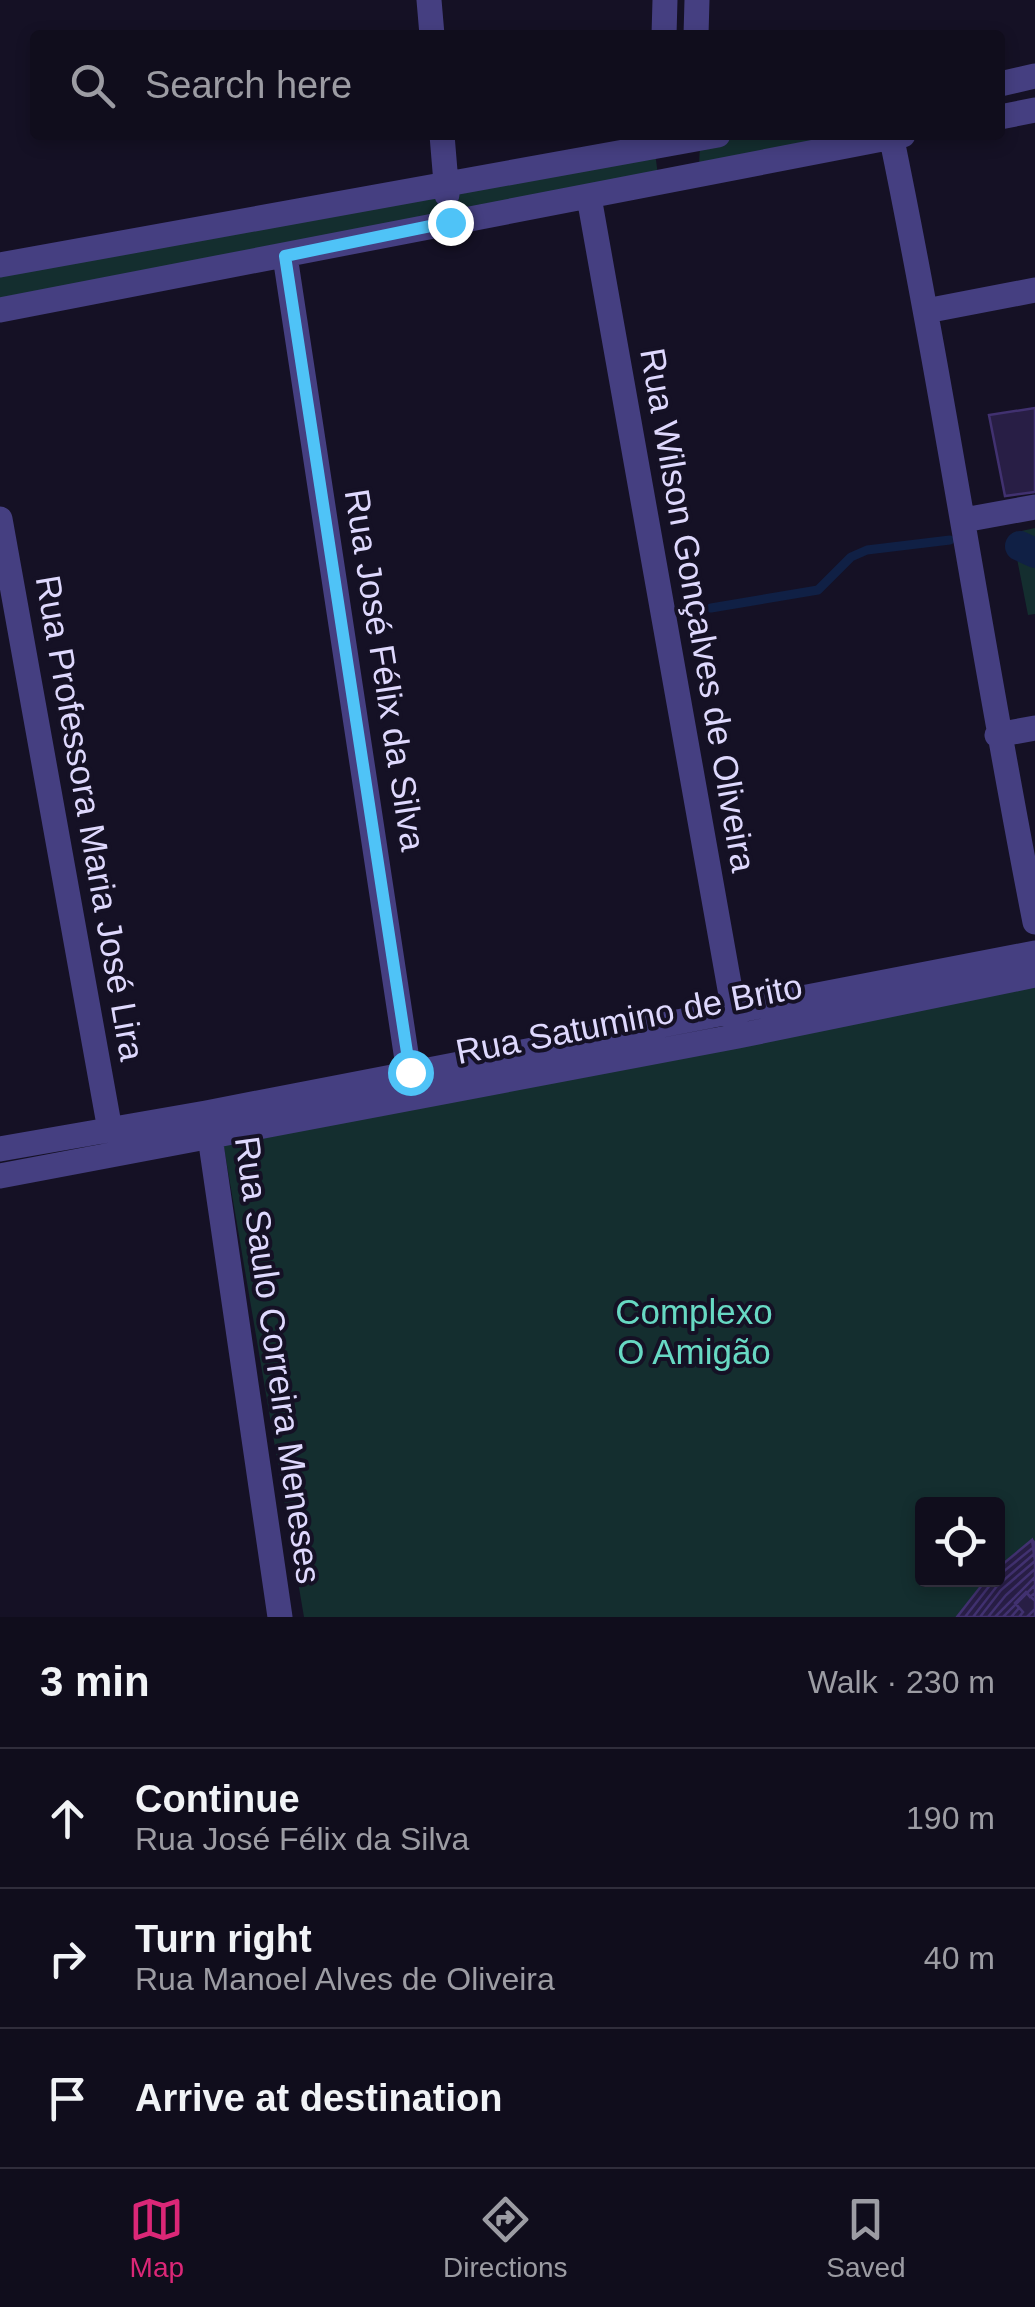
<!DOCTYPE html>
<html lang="en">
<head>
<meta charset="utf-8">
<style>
	:root { --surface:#100d1c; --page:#191625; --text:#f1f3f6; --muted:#9c9ca3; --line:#302d3b; --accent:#db2777 }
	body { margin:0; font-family:Helvetica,sans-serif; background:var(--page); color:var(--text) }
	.controls { position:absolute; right:30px; bottom:30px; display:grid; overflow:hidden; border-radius:10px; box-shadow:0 5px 15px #0003 }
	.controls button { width:90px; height:90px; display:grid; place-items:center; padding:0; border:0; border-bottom:2px solid var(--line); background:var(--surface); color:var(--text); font:50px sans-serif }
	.stop { position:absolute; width:30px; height:30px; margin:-22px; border:8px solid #4fc3f7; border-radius:50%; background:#fff }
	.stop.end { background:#4fc3f7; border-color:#fff; box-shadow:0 2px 10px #0008 }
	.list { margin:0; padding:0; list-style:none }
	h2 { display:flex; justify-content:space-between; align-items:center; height:130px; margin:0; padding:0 40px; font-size:42px }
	h2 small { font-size:32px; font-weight:400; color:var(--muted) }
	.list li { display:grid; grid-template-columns:65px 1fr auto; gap:30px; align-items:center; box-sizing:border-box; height:140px; padding:0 40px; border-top:2px solid var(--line) }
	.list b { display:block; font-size:38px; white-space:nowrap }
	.list p { margin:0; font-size:32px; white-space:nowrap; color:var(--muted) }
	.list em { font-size:32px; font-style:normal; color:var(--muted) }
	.icon { flex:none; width:55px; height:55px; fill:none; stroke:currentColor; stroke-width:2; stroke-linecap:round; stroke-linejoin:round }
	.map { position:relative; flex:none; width:1035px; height:1617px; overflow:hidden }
	.search { position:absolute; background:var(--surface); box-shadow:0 5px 15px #0003; left:30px; right:30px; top:30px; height:110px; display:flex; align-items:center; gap:25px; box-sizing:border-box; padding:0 35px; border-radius:10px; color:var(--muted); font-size:38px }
	.sheet { height:550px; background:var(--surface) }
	nav { display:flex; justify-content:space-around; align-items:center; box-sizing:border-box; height:140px; border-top:2px solid var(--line); background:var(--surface); font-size:28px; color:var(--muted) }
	nav a { display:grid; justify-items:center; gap:5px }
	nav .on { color:var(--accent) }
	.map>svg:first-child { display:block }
</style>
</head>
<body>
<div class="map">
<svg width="1035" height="1617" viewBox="0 0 1035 1617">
	<rect width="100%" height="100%" fill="#151125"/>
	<path fill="#142e2f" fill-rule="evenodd" d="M760,135H871L699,166L700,145Z
		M655,152L658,176L455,214L453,188Z
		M438,191L443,218L0,300V271Z
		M1035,528V614L1028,615L1012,533Z
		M1035,974V1617H304L222,1136ZM922,1504H998V1580H922Z"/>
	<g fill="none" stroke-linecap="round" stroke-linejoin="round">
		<path stroke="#102045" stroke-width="9" d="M711,608L818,590L851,557L867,550L950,540"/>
		<path stroke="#102045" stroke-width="30" d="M1020,546L1035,553"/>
	</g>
	<path fill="#281e45" stroke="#413170" stroke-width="2.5" d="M1035,408V492L1005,496L989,415Z
		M1032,1540L1035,1543V1617H957L986,1580H998V1568Z
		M1032,1540L1035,1561L1001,1590L980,1617H957L986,1580H998V1568Z
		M1032,1540L1035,1543V1569L1006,1595L988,1617H957L986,1580H998V1568Z
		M1032,1540L1035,1543V1609L1027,1617H957L986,1580H998V1568Z
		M1032,1540L1035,1553L997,1586L973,1617H957L986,1580H998V1568Z
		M1032,1540L1035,1543V1617H957L986,1580H998V1568Z
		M1032,1540L1035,1543V1617H957L986,1580H998V1568Z
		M1032,1540L1035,1543V1617H957L986,1580H998V1568Z
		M1032,1540L1035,1543V1617H957L986,1580H998V1568Z
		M1032,1540L1035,1543V1617H957L986,1580H998V1568Z
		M1032,1540L1035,1546L998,1576V1568Z
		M1032,1540L1035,1543V1577L995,1617H957L986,1580H998V1568Z
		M1032,1540L1035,1543V1617H957L986,1580H998V1568Z
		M1032,1540L1035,1543V1617H957L986,1580H998V1568Z
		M1032,1540L1035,1543V1617H957L986,1580H998V1568Z
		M1032,1540L1035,1543V1617H957L986,1580H998V1568Z
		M1032,1540L1035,1543V1617H957L986,1580H998V1568Z
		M1032,1540L1035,1543V1617H957L986,1580H998V1568Z
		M1032,1540L1035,1543V1585L1003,1617H957L986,1580H998V1568Z
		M1032,1540L1035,1543V1593L1030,1597L1026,1592L1015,1603L1019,1608L1011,1617H957L986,1580H998V1568Z
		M1032,1540L1035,1543V1601L1026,1592L1015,1603L1023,1612L1019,1617H957L986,1580H998V1568Z
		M986,1580H994L965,1617H957Z"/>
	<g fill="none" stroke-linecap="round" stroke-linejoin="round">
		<path stroke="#453f81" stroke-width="25" d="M429,0L432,35
			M664,35L665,0
			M696,35L697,0
			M1000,84L1035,76
			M1000,117L1035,110
			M442,135L447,195
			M891,135C945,396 983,660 1035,922
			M589,197L736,1023
			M285,256L411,1086
			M0,265L718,135
			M0,310L903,135
			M926,311L1035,290
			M0,519L110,1130
			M964,520L1035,507
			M997,735L1035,728
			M208,1123L280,1617
			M0,1149L206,1113L1035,953
			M0,1176L738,1036L1035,975"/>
	</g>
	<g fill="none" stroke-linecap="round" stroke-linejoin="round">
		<path stroke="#4fc3f7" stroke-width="12" d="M410,1072L285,256L450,222"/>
	</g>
	<g text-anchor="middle" stroke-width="8" stroke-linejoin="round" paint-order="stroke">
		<g font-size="35" fill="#ded8fd" stroke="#151125">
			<text transform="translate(698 610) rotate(80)" y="12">Rua Wilson Gonçalves de Oliveira</text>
			<text transform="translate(385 670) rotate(81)" y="12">Rua José Félix da Silva</text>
			<text transform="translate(90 818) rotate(80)" y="12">Rua Professora Maria José Lira</text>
			<text transform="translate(629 1019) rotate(-11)" y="12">Rua Satumino de Brito</text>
			<text transform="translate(278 1360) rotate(82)" y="12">Rua Saulo Correira Meneses</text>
		</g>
		<g font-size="35" fill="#67d9c3" stroke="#151125">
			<text x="694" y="1324">Complexo<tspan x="694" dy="40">O Amigão</tspan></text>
		</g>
	</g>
</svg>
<div class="controls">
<button><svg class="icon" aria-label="locate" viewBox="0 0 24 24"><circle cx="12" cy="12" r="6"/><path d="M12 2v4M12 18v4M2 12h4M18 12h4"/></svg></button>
</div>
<div class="stop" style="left:410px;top:1072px"></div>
<div class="stop end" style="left:450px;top:222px"></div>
<div class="search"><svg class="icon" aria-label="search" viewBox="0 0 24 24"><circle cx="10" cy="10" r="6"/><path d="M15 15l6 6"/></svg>Search here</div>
</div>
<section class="sheet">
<h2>3 min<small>Walk · 230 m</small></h2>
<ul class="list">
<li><svg class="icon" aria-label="ahead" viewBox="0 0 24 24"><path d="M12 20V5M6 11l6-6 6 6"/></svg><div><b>Continue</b><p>Rua José Félix da Silva</p></div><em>190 m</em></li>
<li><svg class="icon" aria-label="right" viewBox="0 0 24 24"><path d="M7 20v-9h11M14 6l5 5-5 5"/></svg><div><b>Turn right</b><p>Rua Manoel Alves de Oliveira</p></div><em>40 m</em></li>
<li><svg class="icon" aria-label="arrive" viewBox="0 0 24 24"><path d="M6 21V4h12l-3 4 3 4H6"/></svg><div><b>Arrive at destination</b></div></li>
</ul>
</section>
<nav>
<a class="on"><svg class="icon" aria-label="map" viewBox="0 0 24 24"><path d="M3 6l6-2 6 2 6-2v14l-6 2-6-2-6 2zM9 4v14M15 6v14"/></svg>Map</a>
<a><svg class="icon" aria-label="directions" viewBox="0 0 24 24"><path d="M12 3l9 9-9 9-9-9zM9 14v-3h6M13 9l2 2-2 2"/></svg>Directions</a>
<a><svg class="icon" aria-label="saved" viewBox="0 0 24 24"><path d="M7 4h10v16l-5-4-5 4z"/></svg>Saved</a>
</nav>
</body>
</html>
